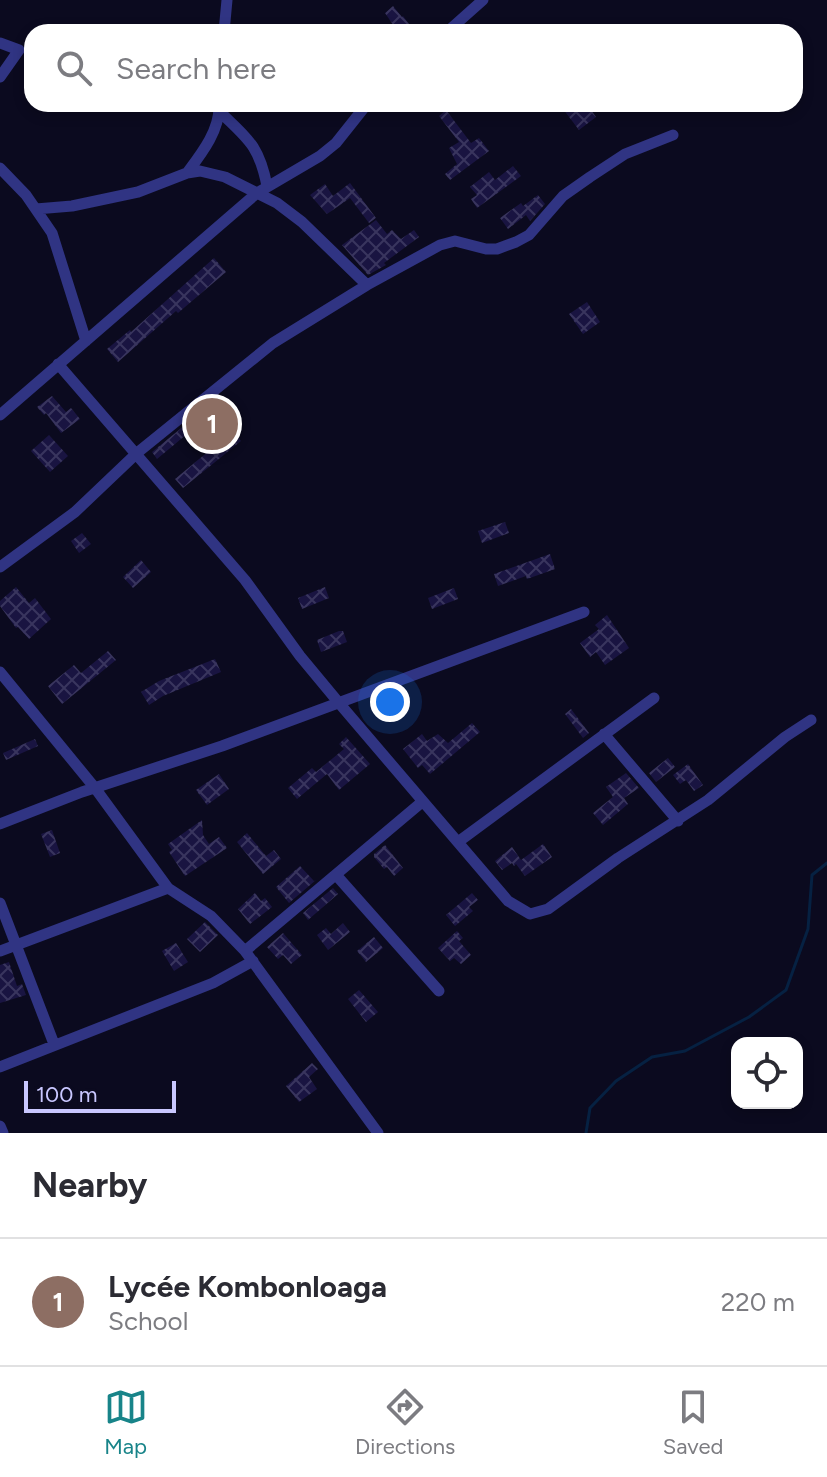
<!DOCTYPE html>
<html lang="en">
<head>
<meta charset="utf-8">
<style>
	:root { --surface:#fff; --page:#f2f2f3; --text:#2b2b33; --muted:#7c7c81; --line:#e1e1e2; --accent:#188489 }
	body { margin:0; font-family:Figtree,sans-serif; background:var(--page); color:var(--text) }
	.controls { position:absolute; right:24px; bottom:24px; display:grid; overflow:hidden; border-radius:16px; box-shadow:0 4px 12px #0003 }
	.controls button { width:72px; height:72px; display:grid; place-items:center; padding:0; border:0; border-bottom:2px solid var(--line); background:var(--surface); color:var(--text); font:40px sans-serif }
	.scale { position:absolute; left:24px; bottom:20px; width:152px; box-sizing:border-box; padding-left:8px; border:4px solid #c9c7ff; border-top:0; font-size:22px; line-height:28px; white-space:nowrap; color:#c9c7ff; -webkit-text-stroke:6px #0b0a1f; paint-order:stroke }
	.you { position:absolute; left:390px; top:702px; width:28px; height:28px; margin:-20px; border:6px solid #fff; border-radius:50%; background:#1a73e8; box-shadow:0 0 0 12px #1a73e833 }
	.badge { display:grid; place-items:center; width:52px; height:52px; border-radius:50%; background:var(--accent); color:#fff; font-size:26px; font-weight:700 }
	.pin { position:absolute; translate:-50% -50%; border:4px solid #fff; box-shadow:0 2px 8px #0006 }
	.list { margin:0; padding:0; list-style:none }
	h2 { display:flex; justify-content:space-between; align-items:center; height:104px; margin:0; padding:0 32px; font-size:34px }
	h2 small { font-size:26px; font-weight:400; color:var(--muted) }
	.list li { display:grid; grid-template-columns:52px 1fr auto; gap:24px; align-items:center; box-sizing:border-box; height:128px; padding:0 32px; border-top:2px solid var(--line) }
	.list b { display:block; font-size:30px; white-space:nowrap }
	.list p { margin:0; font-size:26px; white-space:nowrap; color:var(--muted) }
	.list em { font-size:26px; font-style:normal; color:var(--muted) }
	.icon { flex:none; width:44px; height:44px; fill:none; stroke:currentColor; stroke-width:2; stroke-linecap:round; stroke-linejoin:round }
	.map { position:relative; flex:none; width:827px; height:1133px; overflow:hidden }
	.search { position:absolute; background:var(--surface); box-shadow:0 4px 12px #0003; left:24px; right:24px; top:24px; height:88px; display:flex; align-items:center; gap:20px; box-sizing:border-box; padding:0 28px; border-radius:24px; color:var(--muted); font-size:30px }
	.sheet { height:232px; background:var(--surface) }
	nav { display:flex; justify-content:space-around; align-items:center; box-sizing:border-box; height:112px; border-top:2px solid var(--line); background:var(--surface); font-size:22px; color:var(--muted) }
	nav a { display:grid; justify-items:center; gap:4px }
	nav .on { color:var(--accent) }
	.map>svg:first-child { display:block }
</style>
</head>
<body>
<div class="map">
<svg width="827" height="1133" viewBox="0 0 827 1133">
	<defs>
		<pattern id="building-cross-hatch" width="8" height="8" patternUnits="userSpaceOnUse" patternTransform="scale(2)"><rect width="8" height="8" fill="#191441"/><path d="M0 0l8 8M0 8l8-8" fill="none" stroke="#39355e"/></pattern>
	</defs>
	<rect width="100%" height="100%" fill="#0b0a1f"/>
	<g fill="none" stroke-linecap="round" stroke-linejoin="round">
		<path stroke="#062142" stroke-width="3" d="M586,1133L590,1108L616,1081L652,1057L685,1051L749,1017L786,990L808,929L812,875L827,863"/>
	</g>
	<path fill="url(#building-cross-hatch)" d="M393,6L402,17L403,16L415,32H398L385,13Z
		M570,104H587L596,117L579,130L563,109Z
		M446,110L471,143L479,138L489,151L450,180L445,174L457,164L449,148L459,142L439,116Z
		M513,166L521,176L477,208L471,199L477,195L470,187L489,172L495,180Z
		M350,183L376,218L369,223L350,198L327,214L310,195L325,184L333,196Z
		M538,195L545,204L530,221L526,215L508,229L500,218L521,203L523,206Z
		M376,220L387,234L392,230L401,239L414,230L419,237L384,263L386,265L368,275L342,245Z
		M214,258L226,272L178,313L176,311L118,362L107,349L130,330L131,332Z
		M587,302L600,322L583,334L569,314Z
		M52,396L66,412L71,408L80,419L61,433L46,413L44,415L37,407Z
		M212,403L217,409L157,459L152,452Z
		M233,431L241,441L183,488L175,479Z
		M49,435L68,456L50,472L31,451Z
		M505,522L509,533L482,543L478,531Z
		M82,533L91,544L79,553L71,541Z
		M550,554L555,569L527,579L526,576L498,586L494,574Z
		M141,560L151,572L133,588L123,577Z
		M16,587L29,603L35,598L51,619L29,639L18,627L16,628L0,606V601Z
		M325,587L329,598L302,609L298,598Z
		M454,588L458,599L432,609L428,598Z
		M607,615L629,648L605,665L596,652L590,657L580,643L599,629L595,625Z
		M339,631H343L347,642L321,652L317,640Z
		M108,651L116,660L62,704L48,686L74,665L81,673Z
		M215,659L221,672L163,696L149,705L141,692L159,681Z
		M571,709L589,733L583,738L565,714Z
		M472,723L480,732L430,774L422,765L418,768L403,749L422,734L427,741L438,734L448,743Z
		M346,737L370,764L339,790L327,774L297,799L288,788L312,768L316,772L344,749L339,744Z
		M35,739L38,746L6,760L3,753Z
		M668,758L675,767L656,782L649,773Z
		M688,764L703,785L694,791L686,780L680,784L673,775Z
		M626,773L639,788L624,798L628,804L603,825L593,813L613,797L606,787Z
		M219,774L229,789L207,805L196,790Z
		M202,820L203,835L209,844L219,837L227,848L185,876L169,852L172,850L168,844Z
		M52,830L60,853L50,857L41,834Z
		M247,833L266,856L274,850L281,859L263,874L237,842Z
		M543,844L552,857L525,876L516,864L514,866L512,863L502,870L495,861L512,847L521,860Z
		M385,845L403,868L394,876L387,867L384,869L374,857V854Z
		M300,866L314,881L316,880L289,903L276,887Z
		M333,888L338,894L308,920L303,913Z
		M255,893L261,901L265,898L272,907L250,924L238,909Z
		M472,893L478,900L469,907L473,911L455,926L446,915Z
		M205,922L218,935L200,952L187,939Z
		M343,923L350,932L328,950L317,935L326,928L331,934Z
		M457,931L463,938L459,941L471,955L461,964L454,958L450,961L438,948Z
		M283,933L302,955L291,964L283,955L278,959L267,947Z
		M374,937L383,948L366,962L357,951Z
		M176,943L188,962L174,971L162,951Z
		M9,962L17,986L22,984L26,995L0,1003V965Z
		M359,990L378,1012L366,1022L348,999Z
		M312,1063L318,1069L309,1077L317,1089L299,1102L286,1086Z"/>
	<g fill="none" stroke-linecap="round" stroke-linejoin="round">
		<path stroke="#303483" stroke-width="11" d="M224,32L227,0
			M447,32L483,0
			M0,43L19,50L0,77
			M219,111C248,139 259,145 267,186
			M0,168L26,195L52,233L86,341
			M187,173C202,153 220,130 219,105
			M36,209L72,206L138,192L187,173L200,171L225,177L277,203L302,222L367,285
			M58,364L245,580L300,656L339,703L508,901L530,914L548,909L618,858L708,800L785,737L811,720
			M0,415L257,193L320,156L336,143L367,104
			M0,567L75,512L137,453L273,343L367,285L440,245L455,241L486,249H497L516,242L529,235L563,196L590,177L625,154L673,135
			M0,672L95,788L168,888L211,916L245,951L378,1133
			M604,734L678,821
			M0,824L82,792L222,746L584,612
			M458,842L654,698
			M337,876L439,991
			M0,903L54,1044
			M0,951L168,888
			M245,951L422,802
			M0,1067L213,983L253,961
			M0,1126L3,1133"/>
	</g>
</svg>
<div class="controls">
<button><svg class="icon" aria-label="locate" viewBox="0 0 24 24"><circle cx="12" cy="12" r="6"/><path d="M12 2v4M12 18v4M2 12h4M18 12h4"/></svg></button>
</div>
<div class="scale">100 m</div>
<div class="you"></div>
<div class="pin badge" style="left:212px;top:424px;background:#8d6e63">1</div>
<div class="search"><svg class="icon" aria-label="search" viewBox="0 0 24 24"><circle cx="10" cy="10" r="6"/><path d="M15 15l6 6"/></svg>Search here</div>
</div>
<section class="sheet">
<h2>Nearby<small></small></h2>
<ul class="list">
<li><span class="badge" style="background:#8d6e63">1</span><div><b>Lycée Kombonloaga</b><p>School</p></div><em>220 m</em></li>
</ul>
</section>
<nav>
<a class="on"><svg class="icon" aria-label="map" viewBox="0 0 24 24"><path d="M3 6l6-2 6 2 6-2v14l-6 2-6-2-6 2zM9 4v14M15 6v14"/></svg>Map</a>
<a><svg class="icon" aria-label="directions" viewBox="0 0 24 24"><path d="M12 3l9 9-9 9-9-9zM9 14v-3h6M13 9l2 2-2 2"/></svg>Directions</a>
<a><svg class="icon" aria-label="saved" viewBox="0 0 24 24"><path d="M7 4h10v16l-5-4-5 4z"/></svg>Saved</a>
</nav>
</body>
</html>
